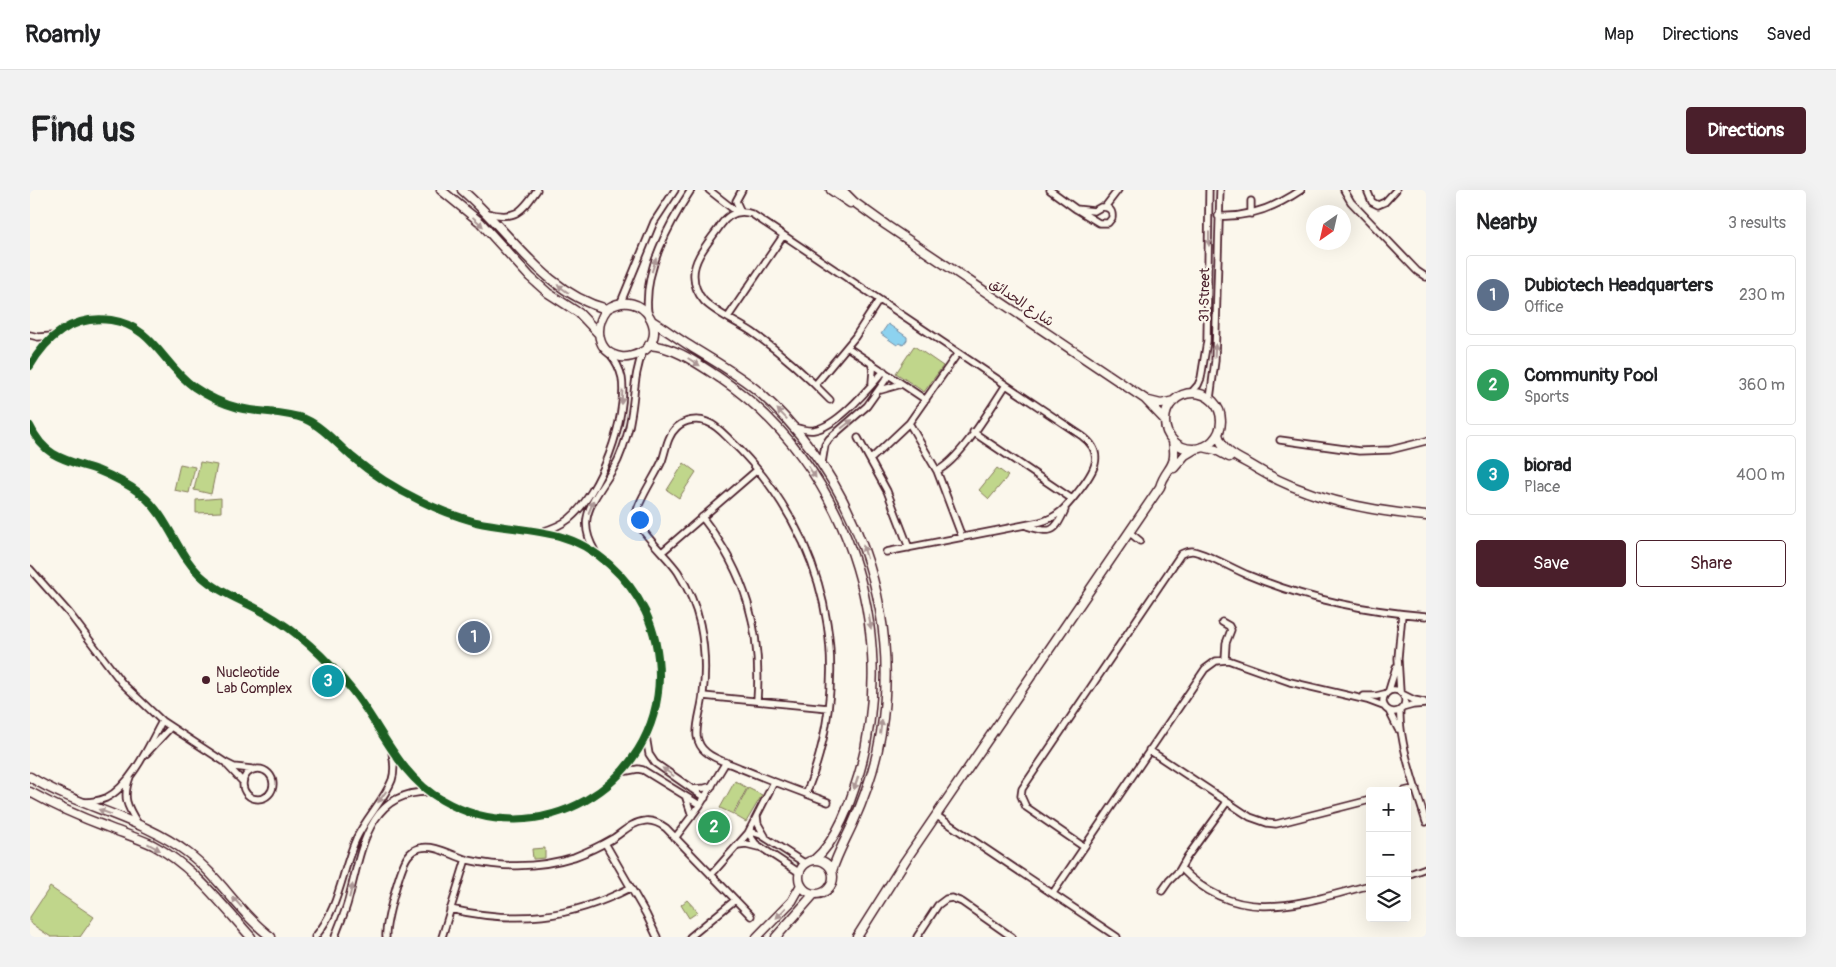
<!DOCTYPE html>
<html lang="en">
<head>
<meta charset="utf-8">
<style>
	:root { --surface:#fff; --page:#f2f2f2; --text:#202124; --muted:#757577; --line:#e0e0e0; --accent:#4a1f2b }
	body { margin:0; font-family:Pangolin,"Playpen Sans Arabic",sans-serif; background:var(--page); color:var(--text) }
	.controls { position:absolute; right:15px; bottom:15px; display:grid; overflow:hidden; border-radius:5px; box-shadow:0 5px 20px #0002 }
	.controls button { width:45px; height:45px; display:grid; place-items:center; padding:0; border:0; border-bottom:1px solid var(--line); background:var(--surface); color:var(--text); font:25px sans-serif }
	.compass { position:absolute; left:1276px; top:15px; width:45px; height:45px; border-radius:50%; background:var(--surface); box-shadow:0 5px 20px #0002; rotate:214deg }
	.you { position:absolute; left:609px; top:329px; width:18px; height:18px; margin:-12px; border:4px solid #fff; border-radius:50%; background:#1a73e8; box-shadow:0 0 0 8px #1a73e833 }
	.badge { display:grid; place-items:center; width:32px; height:32px; border-radius:50%; background:var(--accent); color:#fff; font-size:16px; font-weight:700 }
	.pin { position:absolute; translate:-50% -50%; border:2px solid #fff; box-shadow:0 1px 5px #0006 }
	.list { margin:0; padding:0; list-style:none }
	h2 { display:flex; justify-content:space-between; align-items:center; height:65px; margin:0; padding:0 20px; font-size:21px }
	h2 small { font-size:16px; font-weight:400; color:var(--muted) }
	.list li { display:grid; grid-template-columns:32px 1fr auto; gap:15px; align-items:center; box-sizing:border-box; height:80px; margin:0 10px 10px; padding:0 10px; border:1px solid var(--line); border-radius:5px }
	.list b { display:block; font-size:19px; white-space:nowrap }
	.list p { margin:0; font-size:16px; white-space:nowrap; color:var(--muted) }
	.list em { font-size:16px; font-style:normal; color:var(--muted) }
	.actions { display:flex; gap:10px; padding:15px 20px }
	.actions a { flex:1; padding:11px 0; border:1px solid var(--accent); border-radius:5px; text-align:center; font-size:18px; color:var(--accent) }
	.actions .main { background:var(--accent); color:#fff }
	.icon { flex:none; width:28px; height:28px; fill:none; stroke:currentColor; stroke-width:2; stroke-linecap:round; stroke-linejoin:round }
	.map { position:relative; flex:none; width:1396px; height:747px; overflow:hidden; border-radius:5px }
	header { display:flex; align-items:center; gap:30px; box-sizing:border-box; height:70px; padding:0 25px; background:var(--surface); border-bottom:1px solid var(--line) }
	header strong { font-size:24px }
	nav { display:flex; gap:28px; margin-inline-start:auto; font-size:18px }
	.intro { display:flex; align-items:center; justify-content:space-between; box-sizing:border-box; height:120px; padding:0 30px }
	h1 { margin:0; font-size:35px }
	.button { padding:12px 22px; border-radius:5px; background:var(--accent); color:#fff; font-size:18px; font-weight:700 }
	main { display:flex; gap:30px; padding:0 30px }
	aside { flex:1; background:var(--surface); border-radius:5px; box-shadow:0 5px 20px #0002 }
	.map>svg:first-child { display:block }
</style>
</head>
<body>
<header>
<strong>Roamly</strong>
<nav><a>Map</a><a>Directions</a><a>Saved</a></nav>
</header>
<div class="intro"><h1>Find us</h1><a class="button">Directions</a></div>
<main>
<div class="map">
<svg width="1396" height="747" viewBox="0 0 1396 747">
	<rect width="100%" height="100%" fill="#fbf7ec"/>
	<filter id="ink" filterUnits="userSpaceOnUse"><feTurbulence type="fractalNoise" baseFrequency=".02" numOctaves="2"/><feDisplacementMap in="SourceGraphic" scale="10" xChannelSelector="R" yChannelSelector="G"/><feConvolveMatrix kernelMatrix="1 2 1 2 8 2 1 2 1" color-interpolation-filters="sRGB"/></filter>
	<g filter="url(#ink)">
		<path fill="#c0d68b" stroke="#857a5b" d="M884,156L913,176L894,202L866,183Z
			M170,272L187,275L181,304L164,300Z
			M654,273L666,282L649,308L637,300Z
			M150,274L165,277L159,303L144,300Z
			M967,278L978,286L959,309L949,300Z
			M191,308V322L166,323V310Z
			M705,591L717,598L703,624L690,618Z
			M718,598L732,605L716,632L704,625Z
			M515,658V668L503,669L502,659Z
			M20,697L64,727L50,747H21L0,733V727Z
			M657,710L668,722L659,728L651,715Z"/>
		<path fill="#8dd2ef" stroke="#728aa1" d="M858,134L877,147V150L873,155L870,153L867,155L851,144Z
			M688,625L695,631L680,649L673,643Z"/>
		<g fill="none" stroke-linecap="round" stroke-linejoin="round">
			<g stroke="#4a1f2b" stroke-width="9">
				<path id="minor" d="M679,0L707,22
					M1020,0L1046,19
					M1314,0L1321,12L1387,81L1396,87
					M1337,0L1342,12L1348,15L1355,12L1366,0
					M1071,17C1079,17 1083,20 1082,28L1078,33H1069L1046,19L1064,21Z
					M1075,17L1088,0
					M711,22L706,11L712,0
					M457,23C485,30 491,23 507,0
					M1221,24V11
					M1188,26C1219,28 1246,17 1271,0
					M591,112L624,32L645,0
					M618,123C613,81 639,34 661,0
					M698,127L753,46
					M0,145L8,147L22,146
					M817,157L896,210
					M841,173L843,180L842,192
					M0,176C18,145 44,125 81,130C123,136 133,175 164,197C177,206 193,214 209,218C231,223 254,221 275,229C293,237 306,253 321,266C342,284 366,299 391,311C409,320 428,327 446,332C473,338 502,339 529,346C566,356 598,387 615,421C625,442 629,464 629,486C628,597 507,665 412,610C368,585 352,537 322,500C298,470 269,442 235,423C212,410 189,403 170,385C145,361 140,328 111,304C98,294 82,286 67,280C36,270 15,268 0,236
					M785,195L825,147L849,110
					M851,200L872,194
					M1161,203L1168,195L1171,188L1177,151L1179,0
					M1180,209L1185,171L1190,0
					M800,210C776,185 750,162 722,142C707,132 687,124 674,111C668,104 664,95 664,86C663,68 680,51 690,36C698,24 708,19 722,24L1052,246C1077,264 1063,283 1048,302C1037,316 1028,328 1010,332L856,362
					M879,233L907,281L932,347
					M764,237C771,239 777,241 784,240C808,236 838,199 854,181
					M943,242L1042,309
					M828,248L857,301L879,358
					M1250,250L1329,261L1360,260L1396,251
					M841,269L879,233L928,163
					M792,273L795,255L799,249L837,216L859,185
					M907,281C931,269 960,219 976,195
					M672,327C716,384 732,439 727,511
					M997,336C1021,343 1024,344 1035,320
					M511,342C521,339 530,336 539,329C570,304 598,228 592,188C590,179 586,171 580,164
					M1099,342L1110,351
					M565,361C559,351 555,340 557,328C560,309 579,289 588,270C594,256 599,241 601,226C605,204 604,183 613,162
					M632,362L727,280
					M0,379L39,423L92,493L132,531L196,573L204,577L222,579
					M1192,432L1199,436L1201,440L1196,453L1195,470
					M1353 511a11 11 0 1 1 22 0a11 11 0 1 1-22 0Z
					M1359,500L1366,477
					M1370,501L1368,468L1372,424
					M1374,505L1384,510L1394,512
					M673,506L798,518
					M1334,506H1346L1354,504
					M1372,518L1383,515L1396,514
					M1370,520C1368,551 1387,602 1396,632
					M1359,521L1368,539
					M616,546L619,564L625,573L675,608
					M1119,560L1220,627L1237,633L1246,634L1340,610
					M116,564L141,537
					M197,575L213,592
					M213 594a15 15 0 1 1 30 0a15 15 0 1 1-30 0Z
					M592,582L608,579L613,580L670,615
					M100,587C92,608 97,616 108,634
					M662,599L675,598L682,596
					M1374,601L1386,598
					M776,604C798,550 806,490 797,433C793,405 784,377 773,352C755,314 730,278 699,249C693,243 686,235 677,232C667,228 655,230 647,237C637,246 636,260 632,271C626,285 606,314 606,326C607,340 639,368 648,382C658,398 666,416 670,434C675,458 676,480 673,504C672,518 666,532 667,546C668,552 671,558 676,562C685,570 699,573 710,578C739,590 768,601 798,612
					M656,608L662,626
					M53,612C61,612 69,611 76,608C101,596 120,554 132,531
					M727,626L728,634L735,646
					M907,626L1087,747
					M719,641L731,645L776,674
					M718,643L726,654L770,683
					M645,648L670,615L696,572
					M575,653L616,724L627,747
					M708,655L716,654L728,657
					M1054,657L996,617L991,606L992,599L1151,364C1155,362 1158,361 1162,361C1172,361 1205,380 1218,385C1275,409 1335,421 1396,426
					M1151,678C1207,738 1272,713 1340,695
					M681,685L718,643L744,592
					M1377,685L1396,678
					M1132,701L1139,691L1149,681L1157,667L1197,612
					M1023,703L1175,479L1186,471L1198,470L1260,492L1337,510L1353,516
					M420,719C486,734 540,729 600,698
					M285,747C310,717 311,683 326,649C336,628 354,610 362,590C365,581 364,572 362,563
					M305,747C309,735 315,723 318,711C331,664 336,601 399,602
					M356,747C355,734 370,677 378,666C381,662 385,659 390,658C405,654 423,666 438,670C473,678 509,678 544,667C557,662 570,656 582,649C592,643 602,632 615,631C623,630 629,633 636,638L721,726
					M412,747L436,669
					M660,747L705,710
					M887,747L908,715L916,709L922,708L932,712L982,747"/>
			</g>
			<g stroke="#4a1f2b" stroke-width="11">
				<path id="tertiary" d="M411,0L450,32L500,87L518,103L549,123L568,143
					M432,0C479,40 514,103 577,119C614,95 642,148 610,163C604,166 598,168 591,167C566,163 564,136 577,119
					M801,0L820,13
					M812,0L824,12L856,35L1115,209L1135,230
					M622,131C635,139 647,148 660,156C684,171 708,184 729,202C824,287 871,417 851,543C846,574 836,604 823,633C816,649 807,664 802,681
					M619,155C646,157 668,174 690,188C817,274 870,439 829,584C820,613 808,650 784,670
					M1135 231a28 28 0 1 1 56 0a28 28 0 1 1-56 0Z
					M1119,211L1131,214L1144,211
					M1188,244C1193,264 1210,268 1226,278C1277,309 1338,321 1396,326
					M1173,257L1186,260L1199,267
					M1144,278L1155,265L1165,259
					M0,587C50,618 111,627 158,663C190,687 209,723 241,747
					M0,602C25,616 50,627 77,637C92,643 108,648 123,655C163,676 191,714 221,747
					M769 687a17 17 0 1 1 34 0a17 17 0 1 1-34 0Z
					M727,747L762,711L771,695
					M746,747L784,704
					M827,747L875,671L1130,297C1136,276 1148,280 1143,251"/>
			</g>
			<use href="#minor" stroke="#fbf7ec" stroke-width="5.5"/>
			<use href="#tertiary" stroke="#fbf7ec" stroke-width="8"/>
			<g stroke="#fbf7ec" stroke-width="11">
				<path id="cycleway" d="M0,176C18,145 44,125 81,130C123,136 133,175 164,197C177,206 193,214 209,218C231,223 254,221 275,229C293,237 306,253 321,266C342,284 366,299 391,311C409,320 428,327 446,332C473,338 502,339 529,346C566,356 598,387 615,421C625,442 629,464 629,486C628,597 507,665 412,610C368,585 352,537 322,500C298,470 269,442 235,423C212,410 189,403 170,385C145,361 140,328 111,304C98,294 82,286 67,280C36,270 15,268 0,236"/>
			</g>
			<use href="#cycleway" stroke="#1b5e20" stroke-width="8"/>
		</g>
		<defs><path id="oneway-solid" d="M-6-.8H1V-3.2L6.5 0L1 3.2V.8H-6Z" transform="scale(1.25)"/></defs>
		<g fill="#ab9695">
			<use href="#oneway-solid" transform="translate(448 32) rotate(43)"/>
			<use href="#oneway-solid" transform="translate(1179 49) rotate(90)"/>
			<use href="#oneway-solid" transform="translate(624 75) rotate(-72)"/>
			<use href="#oneway-solid" transform="translate(533 99) rotate(-144)"/>
			<use href="#oneway-solid" transform="translate(1185 161) rotate(-87)"/>
			<use href="#oneway-solid" transform="translate(664 172) rotate(32)"/>
			<use href="#oneway-solid" transform="translate(592 207) rotate(94)"/>
			<use href="#oneway-solid" transform="translate(752 224) rotate(-134)"/>
			<use href="#oneway-solid" transform="translate(817 234) rotate(-38)"/>
			<use href="#oneway-solid" transform="translate(782 282) rotate(56)"/>
			<use href="#oneway-solid" transform="translate(561 317) rotate(-68)"/>
			<use href="#oneway-solid" transform="translate(835 362) rotate(-107)"/>
			<use href="#oneway-solid" transform="translate(840 432) rotate(81)"/>
			<use href="#oneway-solid" transform="translate(851 537) rotate(-83)"/>
			<use href="#oneway-solid" transform="translate(638 582) rotate(-145)"/>
			<use href="#oneway-solid" transform="translate(826 593) rotate(108)"/>
			<use href="#oneway-solid" transform="translate(352 607) rotate(126)"/>
			<use href="#oneway-solid" transform="translate(75 622) rotate(-159)"/>
			<use href="#oneway-solid" transform="translate(124 657) rotate(29)"/>
			<use href="#oneway-solid" transform="translate(321 701) rotate(-76)"/>
			<use href="#oneway-solid" transform="translate(207 712) rotate(-131)"/>
			<use href="#oneway-solid" transform="translate(751 723) rotate(133)"/>
		</g>
	</g>
	<circle fill="#4a1f2b" stroke="#fbf7ec" stroke-width="2" cx="176" cy="490" r="5"/>
	<g text-anchor="middle" stroke-width="4" stroke-linejoin="round" paint-order="stroke">
		<g font-size="14" fill="#4a1f2b" stroke="#fbf7ec">
			<text transform="translate(1174 105) rotate(-89)" y="5">31 Street</text>
			<text transform="translate(992 112) rotate(34)" y="5">شارع الحدائق</text>
		</g>
		<g font-size="14" fill="#4a1f2b" stroke="#fbf7ec" text-anchor="start">
			<text x="186" y="487">Nucleotide<tspan x="186" dy="16">Lab Complex</tspan></text>
		</g>
	</g>
</svg>
<div class="controls">
<button>+</button>
<button>−</button>
<button><svg class="icon" aria-label="layers" viewBox="0 0 24 24"><path d="M12 4l9 5-9 5-9-5zM3 14l9 5 9-5"/></svg></button>
</div>
<svg class="compass" viewBox="-18 -18 36 36"><path d="M0-13l5 13h-10z" fill="#e53935"/><path d="M0 13l5-13h-10z" fill="#757577"/></svg>
<div class="you"></div>
<div class="pin badge" style="left:444px;top:447px;background:#5c6f8a">1</div>
<div class="pin badge" style="left:684px;top:637px;background:#2e9e5b">2</div>
<div class="pin badge" style="left:298px;top:491px;background:#0f9aa8">3</div>
</div>
<aside>
<h2>Nearby<small>3 results</small></h2>
<ul class="list">
<li><span class="badge" style="background:#5c6f8a">1</span><div><b>Dubiotech Headquarters</b><p>Office</p></div><em>230 m</em></li>
<li><span class="badge" style="background:#2e9e5b">2</span><div><b>Community Pool</b><p>Sports</p></div><em>360 m</em></li>
<li><span class="badge" style="background:#0f9aa8">3</span><div><b>biorad</b><p>Place</p></div><em>400 m</em></li>
</ul>
<div class="actions"><a class="main">Save</a><a>Share</a></div>
</aside>
</main>
</body>
</html>
